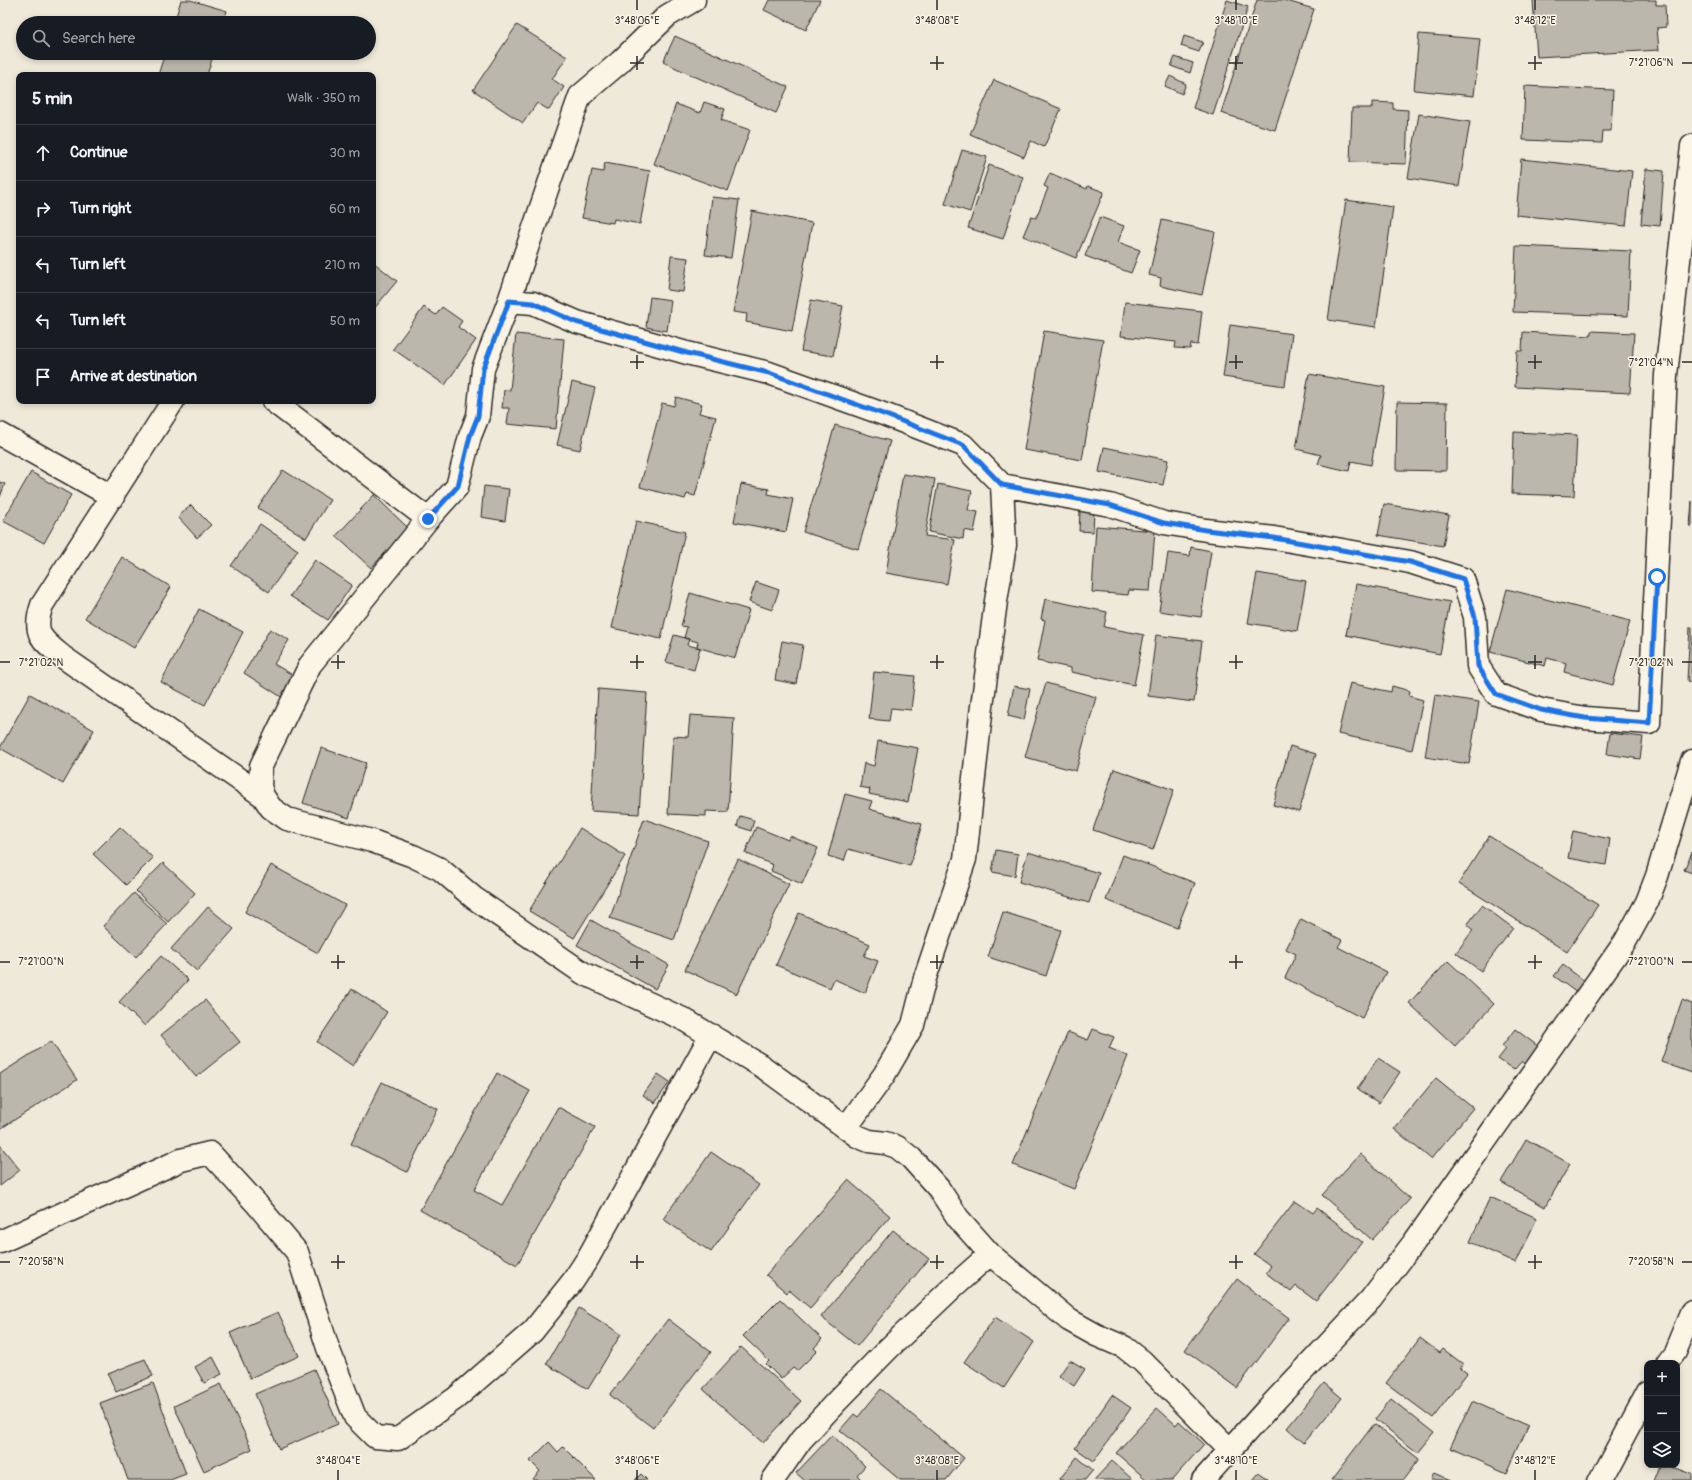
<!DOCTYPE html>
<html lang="en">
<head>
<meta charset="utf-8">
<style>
	:root { --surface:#171b24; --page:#242831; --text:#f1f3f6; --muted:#9ea1a6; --line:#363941 }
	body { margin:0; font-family:Pangolin,sans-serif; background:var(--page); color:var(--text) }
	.controls { position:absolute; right:12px; bottom:12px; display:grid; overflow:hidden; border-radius:8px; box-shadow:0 2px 6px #0003 }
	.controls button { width:36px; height:36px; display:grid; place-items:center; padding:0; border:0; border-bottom:1px solid var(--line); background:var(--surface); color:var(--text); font:20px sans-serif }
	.stop { position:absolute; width:12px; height:12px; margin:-9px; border:3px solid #1a73e8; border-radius:50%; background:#fff }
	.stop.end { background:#1a73e8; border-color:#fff; box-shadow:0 1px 4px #0008 }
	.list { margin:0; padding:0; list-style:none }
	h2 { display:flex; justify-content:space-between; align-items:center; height:52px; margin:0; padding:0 16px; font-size:17px }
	h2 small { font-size:13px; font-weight:400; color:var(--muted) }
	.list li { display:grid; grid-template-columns:26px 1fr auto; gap:12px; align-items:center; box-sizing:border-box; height:56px; padding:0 16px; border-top:1px solid var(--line) }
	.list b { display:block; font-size:15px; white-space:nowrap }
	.list em { font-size:13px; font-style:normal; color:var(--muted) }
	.icon { flex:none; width:22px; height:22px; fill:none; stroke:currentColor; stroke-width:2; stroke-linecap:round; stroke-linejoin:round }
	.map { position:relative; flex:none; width:1692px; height:1480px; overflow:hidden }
	.search { position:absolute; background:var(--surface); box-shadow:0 2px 6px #0003; left:16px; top:16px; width:360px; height:44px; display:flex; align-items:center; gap:10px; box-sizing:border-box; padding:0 14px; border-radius:22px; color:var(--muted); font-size:15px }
	.panel { position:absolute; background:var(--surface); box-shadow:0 2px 6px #0003; left:16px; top:72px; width:360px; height:332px; border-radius:8px }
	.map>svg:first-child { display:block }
</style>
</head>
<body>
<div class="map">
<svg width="1692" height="1480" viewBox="0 0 1692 1480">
	<rect width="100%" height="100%" fill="#efe9da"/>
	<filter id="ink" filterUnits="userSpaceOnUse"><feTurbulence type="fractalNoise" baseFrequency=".025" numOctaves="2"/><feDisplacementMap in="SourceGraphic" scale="8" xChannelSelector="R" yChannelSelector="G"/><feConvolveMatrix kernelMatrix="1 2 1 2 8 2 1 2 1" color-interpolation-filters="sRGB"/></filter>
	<g filter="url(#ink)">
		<path fill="#bcb7ac" stroke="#2b2b2b" d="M181,0H190L227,11L223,23H174Z
			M769,0H820L806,30L764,10Z
			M1227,0L1248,7L1213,115L1193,108Z
			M1257,0H1283L1314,9L1275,130L1221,113Z
			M1533,0H1656V5H1665L1666,27L1657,28L1659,50L1537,57Z
			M517,25L567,57L552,79L564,87L549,110L537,103L523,123L473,90Z
			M1419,34L1480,39L1474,96L1414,90Z
			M675,36L788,87L776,113L663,62Z
			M1184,36L1203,42L1199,52L1181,46Z
			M165,53H214L207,75H158Z
			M1175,57L1193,63L1190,73L1171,66Z
			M1170,76L1186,84L1182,94L1165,86Z
			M994,80L1061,109L1044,147L1031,141L1024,157L970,134Z
			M1525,86L1613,90L1611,131H1603L1602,143L1523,140Z
			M704,102L725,109L721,120L750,130L728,191L654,164L676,104L700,113Z
			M1372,102L1393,103V109L1408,110L1406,164L1350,162L1352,108H1372Z
			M1419,114L1470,122L1459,186L1408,178Z
			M962,150L987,157L970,212L945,204Z
			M1521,159L1632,171L1626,226L1516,215Z
			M605,163L650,171L640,224L614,219L613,223L582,218L592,170L603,172Z
			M989,165L1023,177L1003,239L968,228Z
			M1646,169L1664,171L1660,226L1641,224Z
			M1050,173L1087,189L1088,186L1104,192L1076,258L1023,236L1031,217L1036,218L1048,188L1044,186Z
			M712,197L739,200L731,258L705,255Z
			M1346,200L1393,207L1376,327L1328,320Z
			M752,211L812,223L792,331L746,322L747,314L733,312Z
			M1100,217L1124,226L1118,242L1140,250L1131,273L1085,256Z
			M1162,220L1215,232L1202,295L1160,286L1161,278L1149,275Z
			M1516,246L1631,251L1628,316L1513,312Z
			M671,256L688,258L683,292L667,290Z
			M373,262L397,281L373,310Z
			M650,297L671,300L667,331L646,327Z
			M811,300L843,306L833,356L801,351Z
			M1125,302L1202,311L1198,345L1191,344L1190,349L1175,348L1176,342L1121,336Z
			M424,307L436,315L442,307L462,321L458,327L476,340L445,385L393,349Z
			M1230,325L1292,334L1285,386L1223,377Z
			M1044,331L1103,340L1082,460L1024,450Z
			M1591,331L1634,333L1630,393L1515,387L1517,351H1522L1523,332L1591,336Z
			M516,334L564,339L556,429L507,424L509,408H502L504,390H510Z
			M1309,374L1385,387L1371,465L1351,461L1349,471L1318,464L1321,455L1296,449Z
			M572,382L595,388L580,450L557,445Z
			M676,397L702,404L699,413L716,417L695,496L687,494L685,499L640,487L662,403L674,406Z
			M1397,402L1447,403L1446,471L1396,470Z
			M835,425L890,441L858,549L803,532Z
			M1514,432L1577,435L1574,496L1512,494Z
			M1104,447L1168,460L1163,485L1099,472Z
			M283,470L330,500L306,538L258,508Z
			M31,472L71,495L44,543L3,521Z
			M903,474L935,479L925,536L955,540L947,584L886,573Z
			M0,482L5,484L0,497Z
			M741,484L769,489L768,494L793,499L786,532L734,522Z
			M938,484L972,491L968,510L978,512L974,532L964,530L963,539L929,532Z
			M484,486L509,489L505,521L481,517Z
			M374,495L408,528L371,568L336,536Z
			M1692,501V526H1690Z
			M1384,504L1449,515L1443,546L1378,535Z
			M191,505L211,525L197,538L178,517Z
			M1080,511L1094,512L1093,532L1079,531Z
			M636,521L685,532L661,639L612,628Z
			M260,524L298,550L269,592L231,566Z
			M1096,526L1155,531L1150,591L1129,590L1128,595L1092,592Z
			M1191,547L1211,551L1201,617L1159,611L1168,553L1190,556Z
			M122,557L171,587L134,648L85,618Z
			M315,560L352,585L328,620L290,596Z
			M1257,573L1306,581L1297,631L1248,623Z
			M756,582L779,590L772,610L749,602Z
			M1356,584L1450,602L1440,654L1346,635Z
			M1507,589L1630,621L1613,685L1564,672L1566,663L1547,658L1545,666L1490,652Z
			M690,593L749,610L735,658L697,647L698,642L684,638L687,627L681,626Z
			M1045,599L1107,612L1104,627L1144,635L1134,685L1071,672V668L1037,661L1045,620L1041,619Z
			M199,609L243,632L205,705L161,682Z
			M1690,627H1692V682L1687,681Z
			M270,629L289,640L274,664L296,677L283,698L244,673Z
			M674,635L689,639L687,645L700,648L694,670L666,662Z
			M1156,635L1202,641L1194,702L1148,696Z
			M782,641L803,645L796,684L775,680Z
			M874,672L915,676L911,710L891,708L889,721L869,719Z
			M1046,683L1096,697L1076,771L1025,757Z
			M1350,683L1391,692L1392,686L1410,691L1409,696L1423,700L1412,750L1338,734Z
			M1014,686L1030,689L1024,720L1008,716Z
			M598,689L647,693L639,814L591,811Z
			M30,694L94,730L63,784L0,748Z
			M1435,695L1479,702L1469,764L1425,757Z
			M690,715L734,718L728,812L706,811V816L668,814L673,736L688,737Z
			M1610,733L1643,737L1640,759L1607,754Z
			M878,741L918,748L908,802L869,794L870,789L860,787L864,763L874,766Z
			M1290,746L1316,754L1299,812L1273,805Z
			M321,748L366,763L349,818L303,803Z
			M1114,769L1174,790L1153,850L1093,830Z
			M845,794L872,801L869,809L922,824L910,866L848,849L844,861L828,856Z
			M740,816L754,820L751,831L737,826Z
			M644,819L708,841L674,940L610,918Z
			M120,827L153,858L126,885L93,854Z
			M756,827L788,840L790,836L818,848L802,884L771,871L773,865L745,853Z
			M580,828L625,856L574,938L529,911Z
			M1573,831L1610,839L1606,865L1568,858Z
			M1489,836L1598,905L1567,952L1459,883Z
			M996,850L1018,854L1015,876L992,872Z
			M1028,852L1099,873L1089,903L1019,882Z
			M1692,852V873L1684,870Z
			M1123,855L1195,883L1177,928L1106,900Z
			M738,859L789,884L737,994L685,970Z
			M163,863L195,893L168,922L136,891Z
			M271,865L345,905L318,953L245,912Z
			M134,893L167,924L136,957L103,926Z
			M1482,905L1513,928L1481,971L1456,953L1473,930L1467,925Z
			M208,907L234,929L197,971L171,949Z
			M1003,912L1061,930L1046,976L988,957Z
			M799,913L870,944L864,956L878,961L865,993L834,979L830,988L776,965Z
			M1301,919L1342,940L1338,947L1386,972L1362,1018L1285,978L1296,954L1286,949Z
			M591,920L669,965L655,989L577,945Z
			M161,956L188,980L145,1026L119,1002Z
			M1448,961L1494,1004L1455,1046L1409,1003Z
			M1563,965L1586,982L1577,993L1554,976Z
			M352,989L387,1012L353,1066L317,1042Z
			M205,1000L240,1042L196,1077L161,1035Z
			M1682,1000L1692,1004V1073L1661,1062Z
			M1093,1029L1114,1037L1109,1048L1128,1056L1074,1189L1013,1165L1068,1032L1088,1040Z
			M1515,1029L1539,1047L1526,1065L1522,1061L1514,1070L1498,1059L1506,1049L1502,1046Z
			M51,1041L77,1080L0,1129V1074Z
			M1378,1058L1400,1072L1379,1103L1357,1089Z
			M497,1073L530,1091L474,1190L502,1205L558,1107L595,1127L517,1265L420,1210Z
			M658,1074L670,1082L655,1103L643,1095Z
			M1436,1078L1473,1108L1431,1159L1394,1129Z
			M382,1082L438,1109L407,1172L351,1144Z
			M1526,1139L1570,1164L1545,1207L1501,1182Z
			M0,1145L20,1170L0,1186Z
			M711,1152L759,1185L711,1252L663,1219Z
			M1360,1154L1410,1199L1372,1240L1322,1195Z
			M848,1180L890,1216L810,1308L789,1290L787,1293L766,1275Z
			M1490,1197L1537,1218L1516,1263L1470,1242Z
			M1295,1201L1313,1213L1317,1208L1362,1242L1316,1301L1296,1286L1291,1292L1266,1273L1271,1266L1254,1254Z
			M893,1230L929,1259L857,1346L821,1317Z
			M1237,1279L1289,1318L1237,1388L1185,1350Z
			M780,1299L822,1339L814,1348L817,1351L797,1371L793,1368L781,1379L766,1364L769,1361L743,1336Z
			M579,1308L621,1334L588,1389L546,1364Z
			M278,1312L299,1356L250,1378L230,1333Z
			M995,1317L1034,1342L1004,1388L964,1362Z
			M668,1319L711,1352L653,1428L610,1395Z
			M1420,1338L1440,1353L1443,1349L1463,1364L1460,1368L1467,1373L1433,1418L1386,1383Z
			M741,1347L801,1401L763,1443L703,1389Z
			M213,1357L222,1374L204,1383L195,1367Z
			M145,1359L153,1376L116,1392L108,1374Z
			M1070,1360L1085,1369L1074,1386L1059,1376Z
			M314,1369L338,1424L279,1449L255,1394Z
			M153,1383L186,1474L170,1480H128L100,1403Z
			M1324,1383L1342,1398L1304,1443L1287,1428Z
			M221,1384L252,1449L204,1471L174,1406Z
			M881,1389L964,1458L946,1480H900L840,1430L854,1414L858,1417Z
			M1112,1395L1131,1408L1094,1461L1075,1448Z
			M1391,1399L1434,1433L1418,1453L1375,1419Z
			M1472,1401L1528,1426L1507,1473L1450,1448Z
			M1157,1408L1176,1425L1179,1421L1204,1444L1172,1480H1147L1116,1453Z
			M1374,1424L1419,1459L1403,1480H1331Z
			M832,1435L865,1466L857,1475L862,1480H804L796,1473Z
			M549,1442L558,1452L563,1447L596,1480H532L540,1471L530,1461Z
			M1077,1457L1093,1470L1085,1480H1059Z
			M1112,1461L1133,1480H1094Z
			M1660,1465H1667L1692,1474V1480H1654Z
			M1259,1473L1268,1480H1253Z
			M1433,1473L1452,1480H1430Z
			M641,1474L647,1480H635Z"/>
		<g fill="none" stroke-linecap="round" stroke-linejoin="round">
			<g stroke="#2b2b2b" stroke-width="25">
				<path id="street" d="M509,301L552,175L580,96L620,62L667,16L694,0
					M173,401L42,605C32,634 42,640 63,657L263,796
					M273,401L428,519
					M0,434L113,497
					M1002,485L1110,505L1164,523L1206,530L1274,538L1410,562L1463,579L1475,617L1478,666L1496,694L1541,710L1585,718L1649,723L1666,375L1692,146
					M846,1128L884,1075L913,1025L925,978L965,859L981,714L996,601L1005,545L1002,485L963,445L886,415L769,373L687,353L577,322L533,303L509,301L483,369L478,416L470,436L457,487L428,519L310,665L261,766L260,786L263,796L271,808L287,819L372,841L413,856L440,869L474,898L583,973L683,1019L763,1067L857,1136L869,1141L885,1143L897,1147L911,1158L939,1189L958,1218L990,1254L1069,1320L1096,1335L1124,1347L1142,1361L1230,1450
					M0,1242L181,1160L210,1153L255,1202L297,1252L328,1348L355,1417L375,1437L398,1439L456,1398L533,1331L573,1281L588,1258L711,1035
					M1667,1363L1675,1352L1692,1311
					M773,1480L801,1440L837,1401L888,1349L954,1286L990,1254
					M1203,1480L1268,1408L1371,1299L1415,1241L1625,942L1647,902L1657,876L1692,761
					M1600,1480L1647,1392"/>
			</g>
			<use href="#street" stroke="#fcf5e5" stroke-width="22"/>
		</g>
	</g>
	<g fill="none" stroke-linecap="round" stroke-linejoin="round" filter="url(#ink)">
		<path stroke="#1a73e8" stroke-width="5" d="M428,519L458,486L470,436L478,416L483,369L509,301L533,303L576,322L687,353L769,373L886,415L963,445L1002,485L1110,505L1164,523L1206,530L1274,538L1410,562L1463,579L1475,617L1478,666L1496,694L1541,710L1585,718L1649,723L1657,577"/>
	</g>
	<path fill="none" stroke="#2b2b2b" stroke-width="1.5" d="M637,0V10M937,0V10M1236,0V10M1535,0V10M637,56V70M937,56V70M1236,56V70M1535,56V70M630,63H644M930,63H944M1229,63H1243M1528,63H1542M1682,63H1692M637,355V369M937,355V369M1236,355V369M1535,355V369M630,362H644M930,362H944M1229,362H1243M1528,362H1542M1682,362H1692M338,655V669M637,655V669M937,655V669M1236,655V669M1535,655V669M0,662H10M331,662H345M630,662H644M930,662H944M1229,662H1243M1528,662H1542M1682,662H1692M338,955V969M637,955V969M937,955V969M1236,955V969M1535,955V969M0,962H10M331,962H345M630,962H644M930,962H944M1229,962H1243M1528,962H1542M1682,962H1692M338,1255V1269M637,1255V1269M937,1255V1269M1236,1255V1269M1535,1255V1269M0,1262H10M331,1262H345M630,1262H644M930,1262H944M1229,1262H1243M1528,1262H1542M1682,1262H1692M338,1470V1480M637,1470V1480M937,1470V1480M1236,1470V1480M1535,1470V1480"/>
	<g font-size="10" text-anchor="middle" fill="#2b2b2b" stroke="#fcf5e5" stroke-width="3" stroke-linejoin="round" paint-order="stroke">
		<text x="637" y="24">3°48'06"E</text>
		<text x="937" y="24">3°48'08"E</text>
		<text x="1236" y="24">3°48'10"E</text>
		<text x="1535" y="24">3°48'12"E</text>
		<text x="1651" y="66">7°21'06"N</text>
		<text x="1651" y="366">7°21'04"N</text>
		<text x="41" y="666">7°21'02"N</text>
		<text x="1651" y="666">7°21'02"N</text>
		<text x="41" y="965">7°21'00"N</text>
		<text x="1651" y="965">7°21'00"N</text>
		<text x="41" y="1265">7°20'58"N</text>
		<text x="1651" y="1265">7°20'58"N</text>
		<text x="338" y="1464">3°48'04"E</text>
		<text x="637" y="1464">3°48'06"E</text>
		<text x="937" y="1464">3°48'08"E</text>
		<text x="1236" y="1464">3°48'10"E</text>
		<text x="1535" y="1464">3°48'12"E</text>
	</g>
</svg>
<div class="controls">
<button>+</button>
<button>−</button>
<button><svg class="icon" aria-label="layers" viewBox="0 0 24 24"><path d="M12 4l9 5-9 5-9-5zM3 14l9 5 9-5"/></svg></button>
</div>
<div class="stop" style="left:1657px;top:577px"></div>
<div class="stop end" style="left:428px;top:519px"></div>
<div class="search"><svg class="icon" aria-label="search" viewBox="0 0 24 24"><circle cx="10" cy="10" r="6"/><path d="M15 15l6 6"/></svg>Search here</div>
<section class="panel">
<h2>5 min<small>Walk · 350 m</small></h2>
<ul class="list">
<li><svg class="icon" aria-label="ahead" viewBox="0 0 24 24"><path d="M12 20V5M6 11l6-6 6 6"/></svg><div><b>Continue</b></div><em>30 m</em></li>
<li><svg class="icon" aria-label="right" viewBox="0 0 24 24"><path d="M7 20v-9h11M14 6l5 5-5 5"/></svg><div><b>Turn right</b></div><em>60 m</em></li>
<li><svg class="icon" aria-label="left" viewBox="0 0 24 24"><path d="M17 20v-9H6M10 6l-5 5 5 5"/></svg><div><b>Turn left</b></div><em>210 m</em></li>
<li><svg class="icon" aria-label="left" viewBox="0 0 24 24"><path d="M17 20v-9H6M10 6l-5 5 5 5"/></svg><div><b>Turn left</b></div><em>50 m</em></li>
<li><svg class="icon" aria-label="arrive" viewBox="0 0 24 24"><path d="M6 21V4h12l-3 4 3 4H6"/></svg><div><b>Arrive at destination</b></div></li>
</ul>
</section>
</div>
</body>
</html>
